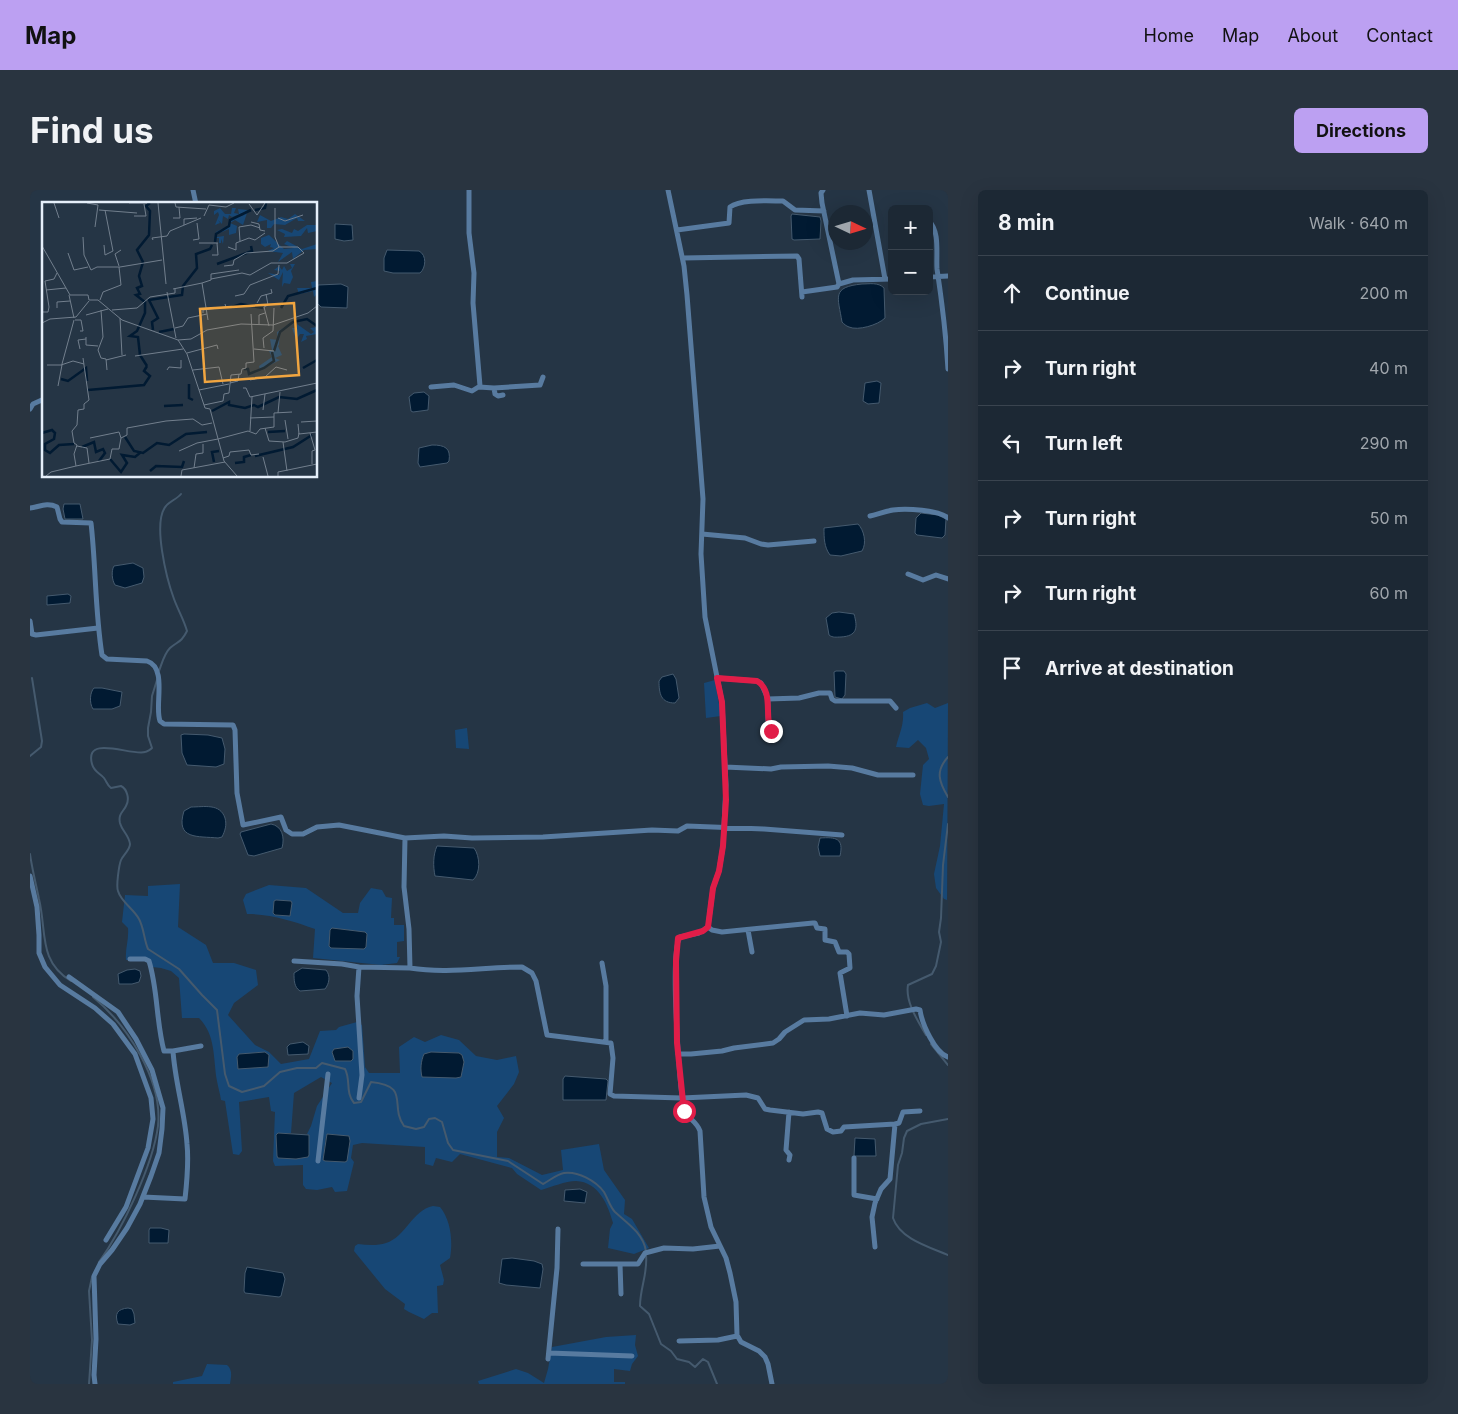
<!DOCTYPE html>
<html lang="en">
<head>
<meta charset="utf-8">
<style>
	:root { --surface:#1c2834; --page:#293440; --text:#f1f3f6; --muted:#a0a6ac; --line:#3a444f; --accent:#bca0f2 }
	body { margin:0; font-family:Inter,sans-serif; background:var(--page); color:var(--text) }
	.controls { position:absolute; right:15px; top:15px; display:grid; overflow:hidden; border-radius:8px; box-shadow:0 5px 20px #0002 }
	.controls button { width:45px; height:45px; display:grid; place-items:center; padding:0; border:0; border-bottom:1px solid var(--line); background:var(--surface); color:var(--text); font:25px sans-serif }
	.compass { position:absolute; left:798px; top:15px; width:45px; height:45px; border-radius:50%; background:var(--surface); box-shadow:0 5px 20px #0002; rotate:94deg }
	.stop { position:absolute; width:15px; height:15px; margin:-11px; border:4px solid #e11d48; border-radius:50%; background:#fff }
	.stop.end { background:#e11d48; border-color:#fff; box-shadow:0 1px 5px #0008 }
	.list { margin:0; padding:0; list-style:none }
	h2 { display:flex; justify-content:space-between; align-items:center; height:65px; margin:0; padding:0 20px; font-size:21px }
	h2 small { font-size:16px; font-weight:400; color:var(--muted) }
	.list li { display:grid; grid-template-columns:32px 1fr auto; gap:15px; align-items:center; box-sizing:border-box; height:75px; padding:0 20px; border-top:1px solid var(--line) }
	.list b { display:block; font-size:19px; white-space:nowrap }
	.list em { font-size:16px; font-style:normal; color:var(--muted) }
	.icon { flex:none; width:28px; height:28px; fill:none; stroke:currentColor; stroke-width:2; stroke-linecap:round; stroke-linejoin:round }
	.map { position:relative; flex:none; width:918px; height:1194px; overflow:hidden; border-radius:8px }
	header { display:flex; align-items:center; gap:30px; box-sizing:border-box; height:70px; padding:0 25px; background:var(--accent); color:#111 }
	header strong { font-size:24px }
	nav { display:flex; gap:28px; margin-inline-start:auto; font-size:18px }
	.intro { display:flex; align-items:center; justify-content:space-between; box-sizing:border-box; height:120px; padding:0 30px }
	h1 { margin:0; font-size:35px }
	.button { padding:12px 22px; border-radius:8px; background:var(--accent); color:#111; font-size:18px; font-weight:700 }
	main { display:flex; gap:30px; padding:0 30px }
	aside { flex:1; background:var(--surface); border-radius:8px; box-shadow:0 5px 20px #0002 }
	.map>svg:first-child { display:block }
</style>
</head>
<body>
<header>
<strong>Map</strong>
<nav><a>Home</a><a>Map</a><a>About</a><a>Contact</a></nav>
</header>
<div class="intro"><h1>Find us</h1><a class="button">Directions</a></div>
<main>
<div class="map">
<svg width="918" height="1194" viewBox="0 0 918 1194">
	<rect width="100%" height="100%" fill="#253545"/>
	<path fill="#174775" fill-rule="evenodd" d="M685,490L691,526L676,528L674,493Z
		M897,513L905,518L918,513L917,710L914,709L906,698L904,684L910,656L914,614L899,616L893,615L890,604L893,575L899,569L896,558L888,550L879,558L866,557C869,544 874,536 873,522L880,518Z
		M437,538L439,559L426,558L425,540Z
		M150,694L148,737L176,755L183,773H204L226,780L228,795L204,813L198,825L225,855L239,862L251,874L279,869L290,841L306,840L309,837L327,832L332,835L335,877L339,883H370L369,857L384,847L395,852L411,845L429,850L446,866L467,870L486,866L489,882L484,894L467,916L474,928L467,942V967L479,968L512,985L533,980L531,960L569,954L574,980L595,1010L594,1024L602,1029L619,1058L604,1064L578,1058L580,1039L583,1033C578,1015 569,992 546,991C535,991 522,997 511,1000L487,984L482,978L430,964L422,972L406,968L403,976L395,974V957L332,953L323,955L321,968L324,972L317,1001L305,1002L302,997L287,1000L276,999L273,995V975L245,976L243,971L245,922L241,921L239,907L209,912L212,961L209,965L203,964L195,911L191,910C190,903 188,897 187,891C183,868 186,845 169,828H152L149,788L141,781L131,778L122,777L115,770H96C95,759 99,750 98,738L92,732L95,705L118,706V696ZM401,862L429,863L432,865L434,872L430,887H396ZM291,887L302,893L287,916L281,936L277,944L279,945L278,967L266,969L248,968L247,966L248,943H261L264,903ZM299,944L319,946L320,954L315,972L295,971L293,970L296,946Z
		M239,695L276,698L313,723H328L330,713L341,698L352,700L356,707L362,708L361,728H364V735H374V751L367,752V767H370L367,773L351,775L283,768L285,739C263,731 240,724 217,724L213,710L216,704Z
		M403,1016L410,1017C421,1030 423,1052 420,1068L410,1075L414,1090L413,1095L407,1096L408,1123H402L394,1129L379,1122L374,1119L375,1114L355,1099L324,1061L325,1056L328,1054C337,1055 347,1056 356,1053C376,1047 382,1020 403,1016Z
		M606,1145L605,1155L608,1166L602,1174L600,1181L584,1179V1192H595V1194H449L448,1191L486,1179L498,1183L514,1193L518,1179L522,1157L576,1147Z
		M177,1174L197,1175C203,1180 201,1187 200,1194H143V1192L172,1186Z"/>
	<path fill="#011a32" stroke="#455a6e" d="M762,24L790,27L791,31L790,49L764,50L762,49L761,26Z
		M305,34L322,35L323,50L314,51L305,49Z
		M357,60L389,61C397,65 396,78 390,83H363L354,81V68Z
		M311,94L318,97L317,118L291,117L286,112L288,95Z
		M832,94C840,94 848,92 854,98L855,128C848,135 828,141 819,137C816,136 814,134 812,132C808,107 801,97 832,94Z
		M847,191L851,193L849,213L838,214L833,211L835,193Z
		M394,202L399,206L398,220L383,222L381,221L379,207L384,203Z
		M402,255C415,255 421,258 419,271L417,273L390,277L388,273L389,258Z
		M34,314H50L53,329H35L33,319Z
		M891,323L908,325L916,329L915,345L912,348L887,345L885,343L886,328Z
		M828,334C834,340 837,353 832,361L811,366L800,365C794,357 794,348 794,338Z
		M103,373L113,378L114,387L112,393L95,398L85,395C82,390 81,381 84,376Z
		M38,404L41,406L40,413L17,415V406Z
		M809,422L824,424C828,438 827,446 811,447C806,447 803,448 799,445L796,428L802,423Z
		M806,481H814L816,484L815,505L812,509L805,507L804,482Z
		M643,484L646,489L649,508L645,513C631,513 629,504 629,491L632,487Z
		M64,498H72L92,502L90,516L82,519H63C59,513 60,502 64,498Z
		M154,544L178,545L192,548L195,559L194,574L186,577L157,575L152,563L151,545Z
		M161,617C174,617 190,613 195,628C197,635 195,641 192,647L188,648C168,646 145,650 154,621Z
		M241,634C252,636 255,647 252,658L224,666L218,665L210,644L211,642Z
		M790,648C806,647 814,648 810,666H790L788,657Z
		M407,656L444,658C450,666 451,683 443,690L405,686C403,676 403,665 407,656Z
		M246,710L261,711L262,713L260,726L245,725L243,723L244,711Z
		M302,738L335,742L337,744L336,757L334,759L301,758L299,756L300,740Z
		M272,778L296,780C301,786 299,794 295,799L270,801C264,797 264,790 264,783Z
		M105,779L110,781L111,786L109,792L102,794H89L88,784L97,780Z
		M273,852L279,856L278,864L258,865L257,857L260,854Z
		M318,857L323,861V869L321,871H305L302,862L304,859Z
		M235,862L239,865L238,877L208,879L207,867L209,864Z
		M401,862L429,863L432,865L434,872L431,887L426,888L392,887C390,879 391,871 394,864Z
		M535,886L576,889L578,891L576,910H533V889Z
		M248,943L279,945V965L278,967L266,969L248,968L247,966L246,945Z
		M297,944L319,946L320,951L317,971L315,972L295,971L293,970Z
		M825,948L845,949L846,966H824Z
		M550,999L557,1002L555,1013L534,1011L535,1000Z
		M120,1038H131L139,1040L138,1053H119V1040Z
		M482,1068L504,1071L512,1074L513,1079L510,1098L476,1095L469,1093L472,1069Z
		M217,1077L253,1083L255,1089L251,1106L249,1107L215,1103L214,1101L215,1083Z
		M98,1118L102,1119L104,1124L105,1133L100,1135L88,1134C84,1123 88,1119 98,1118Z"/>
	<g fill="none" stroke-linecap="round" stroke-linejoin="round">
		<path stroke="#455a6e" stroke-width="2" d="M129,481C132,473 134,464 140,458C148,451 151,453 157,441C154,430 148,420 144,409C137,390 122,332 136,316C140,311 147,309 151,304
			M127,490L122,506L121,522L118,538V546L122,558C121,559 117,562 115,562C101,566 54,544 62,574C64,582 70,583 74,588C77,592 77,595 81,598L91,596C97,599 100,609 96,616C93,622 88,624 90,633C92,641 99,645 100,654C100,660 93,665 91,670C89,675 86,696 88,701C91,712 104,719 109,729C114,738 114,750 118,759L149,779L172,805L187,820L195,884L199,896L212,902L234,896L250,882L267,878H286L292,873L315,879C321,890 315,902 324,913L331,912L341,892C381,896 359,915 374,936L386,939L394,937L399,929L405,928L412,932L418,953L423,960L478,971L513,994C519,991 527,984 534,983C548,981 566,991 574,1002C578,1009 580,1017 585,1022C597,1033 613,1043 616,1061
			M0,566L11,557L12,551L2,488
			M918,567C905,581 909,592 918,607
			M0,664C2,679 6,694 9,709C17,742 8,771 41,791
			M63,807C97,835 133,890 128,936C123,975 92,1040 69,1072
			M896,845C888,831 875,812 878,795L902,784L906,776L911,752L909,742L911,728L913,675L918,634
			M901,854L918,875
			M918,929L891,934L877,941L874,948L872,963L868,975L863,1028C870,1049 899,1057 918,1065
			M616,1065C618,1083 610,1098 610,1116L619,1124L631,1154L641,1161L647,1169L659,1172L665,1177L673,1169L678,1172L687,1194
			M59,1194L62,1150L59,1101L62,1087"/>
		<path stroke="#587ba0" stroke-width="5" d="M163,0L166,14
			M638,0L654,76L657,105L673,309L671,364L675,427L692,512L696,595L693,656L689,681L683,698L678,737L669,743L650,747C639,762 650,897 654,921C659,929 667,932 670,941L674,1007L681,1037L696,1068L700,1083L706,1112L707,1145L711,1152L729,1161L735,1167L738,1174L742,1194
			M793,0L791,3L792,13L809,94
			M839,0L855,89
			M899,31C910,41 906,65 907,79C912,112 916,145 918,179
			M647,40L699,33L700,17C711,9 739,11 753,11L765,20L794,21
			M653,68L767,66L769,69L772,107
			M899,87L918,86
			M772,102L807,97L809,94L823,90L862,89
			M401,197L424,195L442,201L450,196L443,113L444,83L439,43V0
			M449,197L464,198L510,195L513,187
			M464,198L465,204L468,206L473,205
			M0,219L3,214L14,209
			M0,318C9,317 17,312 27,317L30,329L32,332L61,333C66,377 65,421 72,465L77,469L117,471C138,478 124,516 130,531L134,534L203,535L205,540L207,603L213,635L251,627L256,640L262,644H273L287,637L309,635L375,648L414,646L442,648L513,647L622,640L648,641L657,636L734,639L812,645
			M840,326C848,324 856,321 863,320C876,318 909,320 918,328
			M672,344L715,348L731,354L738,355L784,351
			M878,384L893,390L906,385L918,389
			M0,431L2,444L6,445L68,438
			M687,488L727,491L731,493L738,509L769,508L789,503H800L802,509L805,511H860L866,518
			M738,509V535L743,548
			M695,577L741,579L751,577L798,576L822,578L848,585H883
			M0,686L7,717L9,745V763L15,777L30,795L65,818L83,834L105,864L121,908L123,929L118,958L96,1017L76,1050
			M678,737L682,740L692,742L783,733H785L787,738L795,739V750L805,752L809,762H817L819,764L820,778L810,783L817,826
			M718,740L722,762
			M100,769H115L119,771C128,800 126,831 134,861H143L171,856
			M264,771L312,774L329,777
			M572,773L576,796V852
			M380,778C417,784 454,777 492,777L502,783L506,791L517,845L581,853L583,868L580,904L584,906L652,908L716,905L728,908L735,919L740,920L773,924L788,922L792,923L797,939L803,942L811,941L814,937L865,934
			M39,787L88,822L106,849L122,880L133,918L132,939L129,963L121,986L110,1014L97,1038L82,1060L70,1074L64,1086L66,1149L64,1185L65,1194
			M648,864H661L692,861L704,858L743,853L749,849L755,842L774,830L799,829L830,823L854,825L886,819L890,820C892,834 905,863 918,867
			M329,908L332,885L327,806L329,777L380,778L379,739L374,697L375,648
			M759,922L756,960L760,965L759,970
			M824,968V1005L847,1009
			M288,971L298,884
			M113,1007L155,1009C157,991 159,973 157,954C155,923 145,892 143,861
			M845,1057L842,1027L845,1013L851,999L860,989L865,934L869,933L873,922L890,921
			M553,1074H608L615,1063L634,1058L663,1059L690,1056
			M590,1074L591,1104
			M649,1151L688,1150L707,1146
			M519,1163L602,1166
			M518,1169L527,1078L528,1039"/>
	</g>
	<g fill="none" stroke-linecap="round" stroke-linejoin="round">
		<path stroke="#e11d48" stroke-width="6" d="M654,921L647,853L646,771L648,748L673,741L678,737L683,698L689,681L693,656L696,610L692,512L687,488L727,491C744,501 734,525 741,541"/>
	</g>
	<g transform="translate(12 12)">
		<rect width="275" height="275" fill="#253545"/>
		<path d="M178,6L183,12H189L190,6H194L192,11L197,12L196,7L206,8L201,23L193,18L188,21L195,24L194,31L187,33V27L175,32V35L182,34L181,42L179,37V41H177V36H173L172,41L174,30L186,24L189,17L202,13L201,11L190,15L187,13L186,17L181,14L180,22L176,18L178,21L173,23L177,13L176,10L172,13V9ZM253,12L263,19H256L255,16L243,23L232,22L229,26H225V18L215,20L218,13L229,19L239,15L246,17ZM265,23H275V29L266,31L265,26L259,34L242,35L243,32L235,28L240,27L250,31L252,27L256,29ZM227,33L242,47L252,46L242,42L245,39L260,47L275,42V47L262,48L251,57L250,50L236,60L241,51L226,49L232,46L228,45L229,42L223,45L219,42V36ZM248,62H253L249,69L251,75L248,82L242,81L240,85L241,70L237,78L226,71L237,73L238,69L232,68L237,64L240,68L242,64L245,69L250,66ZM275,79V92L272,95L271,89L257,92L255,86H270L269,80ZM255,122L269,132L272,130L268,126L275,125V132L264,134L265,137L259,140L262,132H258L254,138L250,126H255ZM243,125L238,130L237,143L236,144L240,153L233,156L238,158L218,168L217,164L230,155L227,149L230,148L228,137L236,138L235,130Z" fill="#174775"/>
		<path fill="none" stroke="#011a32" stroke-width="2.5" d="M213,8L223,6L224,1M173,40L174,32L187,24L188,18L209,8M175,62L210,49L209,44M190,105L199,102L221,106M239,106L246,94L275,86M111,128L110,120L116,116L107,98L140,93L141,84L155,66L154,52L168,47L170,43M117,130L132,127M232,149L238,130L251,120L265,117L275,124M105,164L98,153L96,135L88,134L95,129L103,111V100L94,93L98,92L95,86L100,84L97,74L101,60L95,48L107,33L108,9L104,4L108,1M261,166L275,158M202,167H206L207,172L222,166L232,159L230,150M19,177L26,179L44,166L45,179M147,182V196L151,198M46,188L102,183L108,174L102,169L105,164M122,204L141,203M170,209L187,200V203L203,206L212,203L216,205L237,195L255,197L275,188M226,230L243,229M0,231L10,228L13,231L12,237L3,242V248L8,251L17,243L32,242M83,235L92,249L101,251L115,241L127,243L144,232L165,230M40,245L52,240L54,250L61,247L63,251L57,259M213,254L251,245L270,233M68,257L79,270L85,261L80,253L93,255L99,250M172,260L170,250L177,249M193,261L202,260V255L209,253M108,269L114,264L140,265L142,259"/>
		<path fill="none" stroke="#727f8d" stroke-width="1" d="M12,1L17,16M45,1L56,3L53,25M87,1H105M116,1L124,82M133,1L134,5L164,7M207,2L215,13L223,1M57,8L95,11M92,14H104L102,2M162,14L167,3L184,5L192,1M131,16H138L137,5M236,16L243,19L261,13M209,20L217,22L218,28L223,29M142,23V17L155,16M41,35L42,53L49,68L55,65H78L120,58M111,38L110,36L125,34L128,29L159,16M151,38L157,37L155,21M198,39L197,25L209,23L218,26M157,41H176M62,43L63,53L71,49L63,8M0,44L28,93H46L47,98H56L80,118L136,138L145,152L163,206L168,207L182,259L195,274M186,45L194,48V41L207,36L213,38L223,31M26,51L32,68L46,65M170,53H176L175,41M77,64L73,52L79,48M182,64L191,63L192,58L204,51L231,49L237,45L233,35V6M169,77L200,71L208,73L229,61H245L262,51L256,45H237M160,81L166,118M131,87L160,81L169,78V72L197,68M4,88L24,86M125,90L134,136M224,92L226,103L222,105L227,124M27,93L32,116M193,94L202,92L208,83L236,72L237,63M58,98L61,90L79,83L77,65M215,101L219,94L230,91L229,87M15,106V100L28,99M59,108L61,135L56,148L59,156L64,157L65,168M70,108L95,106L108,95L133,91V86M0,110H6L7,105L3,79L12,77L15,71M161,111V108L184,105L183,102M44,113L66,107M78,116L80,153M33,118H39L41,129H38M0,121L8,117L34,115L47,99M217,122V113L223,111M133,126L141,124L146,116L165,112M44,135V143L56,144M136,138L149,137L165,128L199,122L231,123L266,111L275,104M222,146L221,136L231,129L232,106M38,147L36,138L44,137M212,147L232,149M145,151L175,143L176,147M93,154L141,147M64,158L84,153M20,162L32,118M5,163H20L16,184M19,163L31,159L42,162M125,168L127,165L139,166V158M151,168L177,165L181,182M208,178L223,175L234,165L245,168M188,181L196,179L197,172M201,186H204L208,195L275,181M157,188L187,182M162,203L181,199L182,192L187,191L189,173L199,172L200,167L204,166V161L212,160L209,112M221,208L223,192M236,211L238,190M208,216L232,215M243,218L246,237M259,220L275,219M256,222L257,232L275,230M223,226L227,239L243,240L256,236L257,231M208,229L210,195M268,231L273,248L270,249V262M48,236L77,230L79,236L85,233V226L124,219L151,217L160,223L170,221M176,237L206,229L214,232L218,227L232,225V211L250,210M241,240L245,269M35,244L45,246L47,261M137,249L155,241L176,237M221,255L226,274M181,256L187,254L188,250L207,248L209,253L217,252M34,264L68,257L70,247H77L79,236M152,266L154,252L161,251V242M4,274L9,270L34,264L32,252L35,243L32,241L30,229L35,223L36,208L42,207V202L47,198L41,156M139,274L140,268L183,260M236,274V270L275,262"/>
		<path fill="#f1a540" fill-opacity="0.15" stroke="#f1a540" stroke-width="2.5" d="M252,101L257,173L163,180L158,107Z"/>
		<rect width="275" height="275" fill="none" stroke="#e5effa" stroke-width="2.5"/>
	</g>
</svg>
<div class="controls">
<button>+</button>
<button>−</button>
</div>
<svg class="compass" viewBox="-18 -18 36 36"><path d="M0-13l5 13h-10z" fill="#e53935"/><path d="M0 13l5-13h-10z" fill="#a0a6ac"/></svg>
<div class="stop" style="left:654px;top:921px"></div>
<div class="stop end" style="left:741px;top:541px"></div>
</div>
<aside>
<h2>8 min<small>Walk · 640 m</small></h2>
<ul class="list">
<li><svg class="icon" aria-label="ahead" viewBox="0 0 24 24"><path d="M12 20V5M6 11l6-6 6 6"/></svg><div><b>Continue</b></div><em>200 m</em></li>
<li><svg class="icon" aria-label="right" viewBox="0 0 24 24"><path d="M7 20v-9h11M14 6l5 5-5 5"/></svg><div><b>Turn right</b></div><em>40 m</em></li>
<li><svg class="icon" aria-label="left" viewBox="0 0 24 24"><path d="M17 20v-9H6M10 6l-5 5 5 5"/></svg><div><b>Turn left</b></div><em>290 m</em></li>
<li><svg class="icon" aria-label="right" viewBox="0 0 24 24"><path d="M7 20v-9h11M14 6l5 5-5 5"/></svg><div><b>Turn right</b></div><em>50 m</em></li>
<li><svg class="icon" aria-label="right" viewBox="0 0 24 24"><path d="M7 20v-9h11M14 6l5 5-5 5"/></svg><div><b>Turn right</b></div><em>60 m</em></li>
<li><svg class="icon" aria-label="arrive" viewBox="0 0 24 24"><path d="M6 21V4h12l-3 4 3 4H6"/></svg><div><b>Arrive at destination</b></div></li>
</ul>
</aside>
</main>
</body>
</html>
